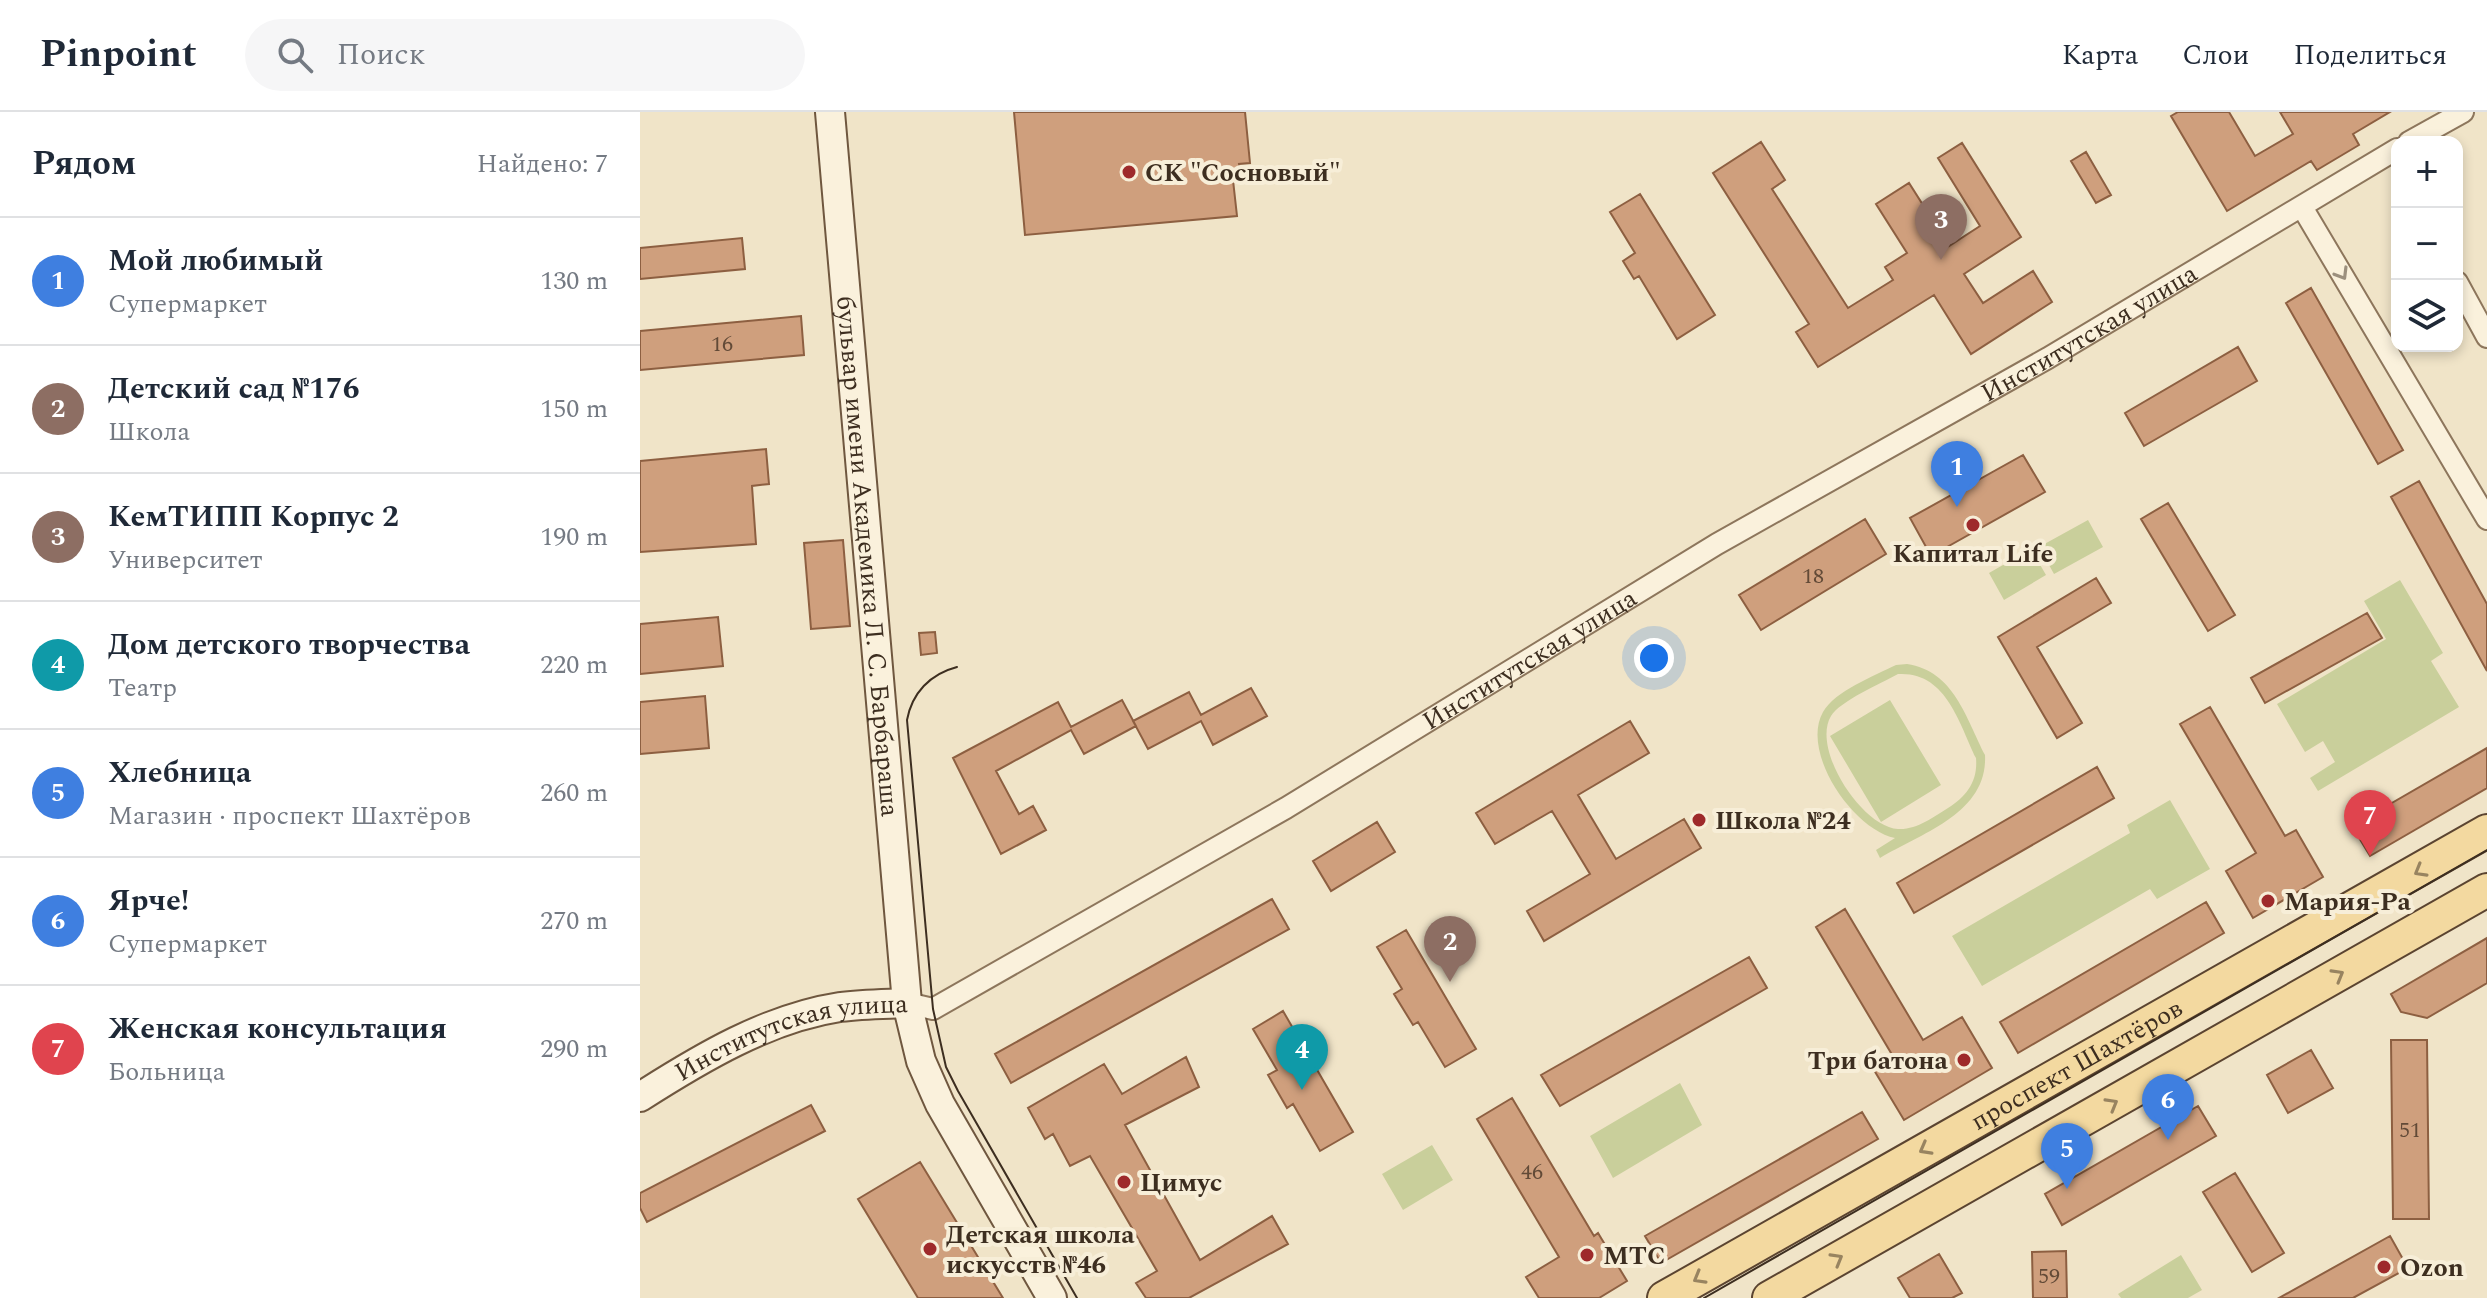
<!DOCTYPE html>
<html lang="ru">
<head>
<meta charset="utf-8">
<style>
	:root { --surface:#fff; --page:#f6f6f7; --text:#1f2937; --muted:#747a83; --line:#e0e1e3; --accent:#b45309 }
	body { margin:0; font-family:Spectral,serif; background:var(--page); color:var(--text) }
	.controls { position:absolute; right:24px; top:24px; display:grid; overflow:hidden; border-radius:16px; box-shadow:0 4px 12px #0003 }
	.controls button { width:72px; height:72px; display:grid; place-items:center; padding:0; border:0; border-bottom:2px solid var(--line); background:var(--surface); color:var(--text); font:40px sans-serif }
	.you { position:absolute; left:1014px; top:546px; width:28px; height:28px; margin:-20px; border:6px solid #fff; border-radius:50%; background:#1a73e8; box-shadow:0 0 0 12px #1a73e833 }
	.badge { display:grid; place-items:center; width:52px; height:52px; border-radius:50%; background:var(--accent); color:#fff; font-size:26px; font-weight:700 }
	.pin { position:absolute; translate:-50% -66px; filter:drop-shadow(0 2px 4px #0008) }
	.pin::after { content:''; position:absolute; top:42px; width:28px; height:24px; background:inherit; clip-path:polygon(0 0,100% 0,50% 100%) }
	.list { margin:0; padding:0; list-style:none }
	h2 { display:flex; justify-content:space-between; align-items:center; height:104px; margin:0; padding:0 32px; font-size:34px }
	h2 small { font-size:26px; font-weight:400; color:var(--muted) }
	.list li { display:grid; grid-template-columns:52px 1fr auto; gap:24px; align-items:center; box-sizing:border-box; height:128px; padding:0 32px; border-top:2px solid var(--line) }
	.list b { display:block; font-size:30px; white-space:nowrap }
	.list p { margin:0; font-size:26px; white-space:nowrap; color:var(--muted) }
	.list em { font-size:26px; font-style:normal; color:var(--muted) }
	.icon { flex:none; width:44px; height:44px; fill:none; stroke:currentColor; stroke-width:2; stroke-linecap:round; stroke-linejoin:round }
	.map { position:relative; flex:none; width:1847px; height:1186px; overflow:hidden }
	header { display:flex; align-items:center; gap:48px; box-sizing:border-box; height:112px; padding:0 40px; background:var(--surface); border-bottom:2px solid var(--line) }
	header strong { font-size:38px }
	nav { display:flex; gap:44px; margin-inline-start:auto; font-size:28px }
	.search { width:560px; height:72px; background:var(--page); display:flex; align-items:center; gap:20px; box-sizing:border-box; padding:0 28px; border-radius:44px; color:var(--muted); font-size:30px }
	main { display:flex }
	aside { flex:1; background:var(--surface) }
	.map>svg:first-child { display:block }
</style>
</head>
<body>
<header>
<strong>Pinpoint</strong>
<div class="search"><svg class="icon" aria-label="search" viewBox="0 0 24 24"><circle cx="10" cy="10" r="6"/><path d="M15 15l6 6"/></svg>Поиск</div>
<nav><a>Карта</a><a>Слои</a><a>Поделиться</a></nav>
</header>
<main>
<aside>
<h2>Рядом<small>Найдено: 7</small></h2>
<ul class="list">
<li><span class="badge" style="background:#3f7fe0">1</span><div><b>Мой любимый</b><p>Супермаркет</p></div><em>130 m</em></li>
<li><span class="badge" style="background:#8d6e63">2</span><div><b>Детский сад №176</b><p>Школа</p></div><em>150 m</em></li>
<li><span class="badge" style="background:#8d6e63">3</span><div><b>КемТИПП Корпус 2</b><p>Университет</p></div><em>190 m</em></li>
<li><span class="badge" style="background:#0f9aa8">4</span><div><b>Дом детского творчества</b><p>Театр</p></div><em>220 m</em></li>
<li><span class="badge" style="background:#3f7fe0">5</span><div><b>Хлебница</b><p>Магазин · проспект Шахтёров</p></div><em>260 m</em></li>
<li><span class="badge" style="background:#3f7fe0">6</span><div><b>Ярче!</b><p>Супермаркет</p></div><em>270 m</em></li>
<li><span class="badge" style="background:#e0444e">7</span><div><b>Женская консультация</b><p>Больница</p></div><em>290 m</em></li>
</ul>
</aside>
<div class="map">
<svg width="1847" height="1186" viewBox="0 0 1847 1186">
	<rect width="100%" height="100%" fill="#f0e4c8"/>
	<path fill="#c9cf9b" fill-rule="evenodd" d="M1448,408L1463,435L1414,462L1399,435Z
		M1391,437L1406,463L1364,488L1349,461Z
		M1760,468L1803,541L1791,549L1819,595L1678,679L1670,666L1695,650L1683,629L1665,640L1637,592L1746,527L1724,489Z
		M1267,552C1314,559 1326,606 1345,643C1348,701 1282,721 1240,746L1236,738L1255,726C1214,718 1160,641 1183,600C1195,579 1234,564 1256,553ZM1258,562C1306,559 1319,611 1336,646C1338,669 1327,684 1308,696C1293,705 1277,718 1258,717C1222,715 1171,637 1191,604C1200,589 1242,571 1258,562Z
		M1250,588L1301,673L1241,710L1190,624Z
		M1530,688L1570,757L1517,787L1510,777L1342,874L1312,824L1490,721L1487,713Z
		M1040,971L1062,1013L973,1066L950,1024Z
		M792,1033L813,1068L763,1098L742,1062Z
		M1541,1143L1562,1178L1548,1186H1481L1478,1182Z"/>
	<path fill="#cf9f7d" stroke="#8d5f41" stroke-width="2" d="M374,0H605L610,51L599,52L601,67L593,68L597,104L385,123Z
		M1538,0H1589L1615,44L1653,22L1640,0H1750L1713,22L1719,33L1677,58L1671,49L1587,99L1531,4Z
		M1121,30L1145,68L1132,77L1208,196L1253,168L1245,155L1267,141L1236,92L1269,71L1309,134L1340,114L1298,46L1322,31L1381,125L1324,162L1343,191L1393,159L1412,190L1331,242L1294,183L1178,255L1156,220L1169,212L1073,61Z
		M1446,40L1471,83L1456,91L1431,49Z
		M1000,82L1075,203L1037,227L999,164L994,167L983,149L995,141L970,100Z
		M102,126L105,157L0,167V136Z
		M1671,176L1763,338L1738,352L1646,191Z
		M161,204L164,243L0,258V219Z
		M1598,235L1617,269L1504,334L1485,301Z
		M126,337L129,372L112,374L116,432L0,440V349Z
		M1383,343L1405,380L1291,444L1270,406Z
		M1779,369L1847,492V559L1751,385Z
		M1528,391L1595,503L1568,519L1501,407Z
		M1225,407L1246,442L1121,518L1099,483Z
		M203,428L210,514L171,517L164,431Z
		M1456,466L1471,491L1397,535L1442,611L1417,626L1358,525Z
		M1727,501L1742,526L1625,591L1611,566Z
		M78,505L83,554L0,562V512Z
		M295,520L297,541L281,543L279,521Z
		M611,576L627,604L573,633L561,609L508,637L493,609L549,580L561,603Z
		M65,584L69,636L0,642V590Z
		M482,588L496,614L444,642L431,618L356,659L379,702L393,694L406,718L361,742L313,646L418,590L431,615Z
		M1570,595L1645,724L1656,718L1683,765L1613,806L1586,759L1616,741L1540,612Z
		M990,609L1009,641L938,683L976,747L1044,707L1061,736L904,829L887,799L950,762L912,699L855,732L836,701Z
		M1847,636V676L1730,744L1712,714Z
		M1457,655L1474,686L1274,801L1257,771Z
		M737,710L755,740L691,779L673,749Z
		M632,787L649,817L371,971L355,942Z
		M1566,790L1584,821L1378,941L1360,910Z
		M1205,797L1283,928L1322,905L1352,956L1264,1008L1234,958L1254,946L1176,815Z
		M766,818L836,937L805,955L778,910L773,913L754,882L762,877L737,835Z
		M1847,826V871L1787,906L1761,900L1751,882Z
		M1109,845L1127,876L920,994L901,963Z
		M643,899L713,1020L680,1039L653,992L647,996L628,963L637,958L613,917Z
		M1751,928H1787L1789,1107H1753Z
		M1671,938L1693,976L1648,1001L1627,963Z
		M546,945L559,975L485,1013L560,1148L632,1104L648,1132L549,1186H506L496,1171L517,1159L450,1044L430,1054L413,1022L405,1027L388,996L464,952L482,982Z
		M872,986L954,1124L958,1121L987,1169L959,1186H899L886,1165L919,1145L837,1007Z
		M171,993L185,1019L7,1110L0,1096V1081Z
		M1558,994L1576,1024L1422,1113L1405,1082Z
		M1222,1000L1238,1027L1021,1151L1005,1124Z
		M280,1050L363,1186H278L218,1087Z
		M1595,1061L1644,1141L1612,1160L1563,1080Z
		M1750,1124L1768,1156L1713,1186H1639Z
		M1426,1139L1427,1186H1393L1392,1140Z
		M1299,1142L1322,1181L1312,1186H1270L1258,1166Z"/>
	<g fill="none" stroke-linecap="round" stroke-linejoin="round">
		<g stroke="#8d765c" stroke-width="24">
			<g id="street">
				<path d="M1769,30L1823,0"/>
				<path d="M1662,95L1847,407"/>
				<path d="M1817,170L1847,225"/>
				<path id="s1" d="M267,891L293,897L646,696L1077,432L1408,246L1757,37"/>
			</g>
		</g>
		<g stroke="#6f573f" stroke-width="32">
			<g id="secondary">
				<path id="s2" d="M190,0L267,891L281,949L300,992L412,1186"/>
				<path id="s3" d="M0,985C61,946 128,906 200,895C222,892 245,892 267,891"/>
			</g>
		</g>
		<g stroke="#5b4430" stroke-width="36">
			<g id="primary">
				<path id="s4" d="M1024,1186L1847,719"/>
				<path d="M1129,1186L1847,778"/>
			</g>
		</g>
		<use href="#street" stroke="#faf1dc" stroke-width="20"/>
		<use href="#secondary" stroke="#faf1dc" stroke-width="28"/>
		<use href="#primary" stroke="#f3d9a0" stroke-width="32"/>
		<path stroke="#3d2e20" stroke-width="2" d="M317,555C290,562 272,581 267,608L293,897L306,955L318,979L437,1186
			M1064,1186L1847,738"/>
	</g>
	<defs><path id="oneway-chevron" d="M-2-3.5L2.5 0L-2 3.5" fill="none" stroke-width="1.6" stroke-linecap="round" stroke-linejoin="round" transform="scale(2)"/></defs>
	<use stroke="#9c907e" href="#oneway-chevron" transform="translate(1702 162) rotate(59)"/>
	<g stroke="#988460">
		<use href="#oneway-chevron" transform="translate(1780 759) rotate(150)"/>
		<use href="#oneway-chevron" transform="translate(1698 863) rotate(-30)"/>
		<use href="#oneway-chevron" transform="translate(1472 992) rotate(-30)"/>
		<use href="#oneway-chevron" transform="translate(1285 1037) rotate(151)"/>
		<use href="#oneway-chevron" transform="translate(1197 1147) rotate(-30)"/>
		<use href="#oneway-chevron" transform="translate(1059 1166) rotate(150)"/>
	</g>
	<g fill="#9e2a2b" stroke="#f7eed8" stroke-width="3">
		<circle cx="489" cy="60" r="8"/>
		<circle cx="1333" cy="413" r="8"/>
		<circle cx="1059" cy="708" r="8"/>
		<circle cx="1628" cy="789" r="8"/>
		<circle cx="1324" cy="948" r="8"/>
		<circle cx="484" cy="1070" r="8"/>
		<circle cx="290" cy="1137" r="8"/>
		<circle cx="947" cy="1143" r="8"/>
		<circle cx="1744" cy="1155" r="8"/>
	</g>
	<g text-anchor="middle" stroke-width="8" stroke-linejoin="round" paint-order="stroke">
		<g font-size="22" fill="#624a37">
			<text x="82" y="239">16</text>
			<text x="1173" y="471">18</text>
			<text x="1770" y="1025">51</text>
			<text x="892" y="1067">46</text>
			<text x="1409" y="1171">59</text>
		</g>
		<g font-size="26" font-weight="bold" fill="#3d2e20" stroke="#f7eed8" text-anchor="start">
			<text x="505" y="69">СК "Сосновый"</text>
			<text x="1333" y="450" text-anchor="middle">Капитал Life</text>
			<text x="1075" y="717">Школа №24</text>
			<text x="1644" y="798">Мария-Ра</text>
			<text x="1308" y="957" text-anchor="end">Три батона</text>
			<text x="500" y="1079">Цимус</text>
			<text x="306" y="1131">Детская школа<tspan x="306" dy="30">искусств №46</tspan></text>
			<text x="963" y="1152">МТС</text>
			<text x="1760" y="1164">Ozon</text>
		</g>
		<g font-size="26" fill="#3d2e20" stroke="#f7eed8">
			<text dy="9" stroke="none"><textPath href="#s1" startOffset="1366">Институтская улица</textPath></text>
			<text dy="9" stroke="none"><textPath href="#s2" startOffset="446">бульвар имени Академика Л. С. Барбараша</textPath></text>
			<text dy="9" stroke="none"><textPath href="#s1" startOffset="718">Институтская улица</textPath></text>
			<text dy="9" stroke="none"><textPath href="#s3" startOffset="166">Институтская улица</textPath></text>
			<text dy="9" stroke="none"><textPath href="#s4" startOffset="474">проспект Шахтёров</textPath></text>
		</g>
	</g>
</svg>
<div class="controls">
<button>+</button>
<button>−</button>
<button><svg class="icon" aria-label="layers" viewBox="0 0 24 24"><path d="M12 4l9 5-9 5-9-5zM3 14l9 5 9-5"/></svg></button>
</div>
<div class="you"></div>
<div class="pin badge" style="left:1317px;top:395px;background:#3f7fe0">1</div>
<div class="pin badge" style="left:810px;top:870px;background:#8d6e63">2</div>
<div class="pin badge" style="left:1301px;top:148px;background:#8d6e63">3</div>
<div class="pin badge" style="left:662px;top:978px;background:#0f9aa8">4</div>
<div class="pin badge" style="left:1427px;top:1077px;background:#3f7fe0">5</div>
<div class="pin badge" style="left:1528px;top:1028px;background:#3f7fe0">6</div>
<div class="pin badge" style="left:1730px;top:744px;background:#e0444e">7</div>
</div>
</main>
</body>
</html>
